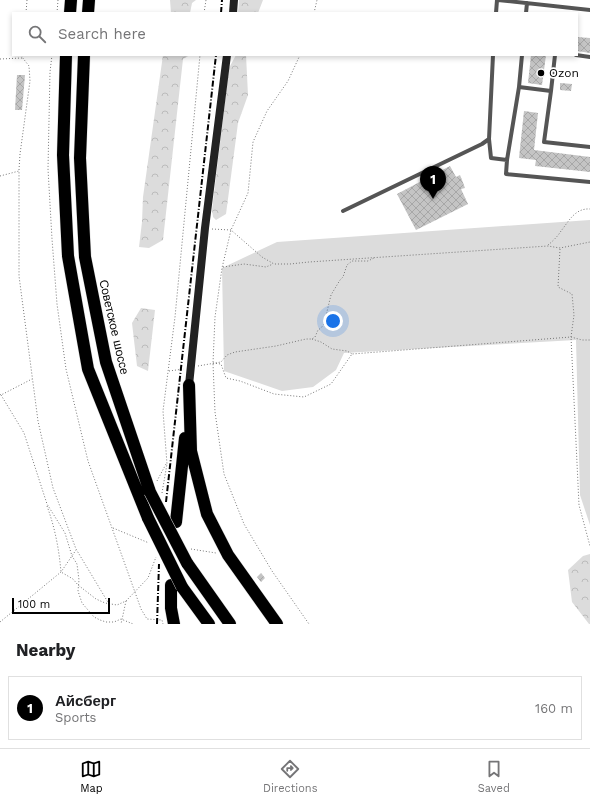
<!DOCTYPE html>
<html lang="en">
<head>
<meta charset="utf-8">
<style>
	:root { --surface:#fff; --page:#f6f6f6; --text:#202124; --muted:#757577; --line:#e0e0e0; --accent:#000 }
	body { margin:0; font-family:"Work Sans",sans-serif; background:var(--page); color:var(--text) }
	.scale { position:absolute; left:12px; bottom:10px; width:98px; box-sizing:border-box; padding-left:4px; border:2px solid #000; border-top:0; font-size:11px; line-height:14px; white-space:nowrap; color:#000; -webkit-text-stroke:3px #fff; paint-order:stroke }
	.you { position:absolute; left:333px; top:321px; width:14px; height:14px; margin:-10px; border:3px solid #fff; border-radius:50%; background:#1a73e8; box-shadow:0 0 0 6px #1a73e833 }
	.badge { display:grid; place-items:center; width:26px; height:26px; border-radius:50%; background:var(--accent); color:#fff; font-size:13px; font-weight:700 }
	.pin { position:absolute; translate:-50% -33px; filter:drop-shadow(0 1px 2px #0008) }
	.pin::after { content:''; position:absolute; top:21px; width:14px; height:12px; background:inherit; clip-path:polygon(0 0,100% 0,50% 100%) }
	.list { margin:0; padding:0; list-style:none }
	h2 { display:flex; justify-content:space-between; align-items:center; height:52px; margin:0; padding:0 16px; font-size:17px }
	h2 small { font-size:13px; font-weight:400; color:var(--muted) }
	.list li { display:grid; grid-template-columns:26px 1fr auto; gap:12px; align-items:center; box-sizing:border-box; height:64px; margin:0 8px 8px; padding:0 8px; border:1px solid var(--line); border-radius:0px }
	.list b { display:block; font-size:15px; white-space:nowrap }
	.list p { margin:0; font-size:13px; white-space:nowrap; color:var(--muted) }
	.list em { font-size:13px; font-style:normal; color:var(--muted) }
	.icon { flex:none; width:22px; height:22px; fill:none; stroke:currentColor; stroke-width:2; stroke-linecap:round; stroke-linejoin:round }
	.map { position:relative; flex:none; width:590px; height:624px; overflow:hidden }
	.search { position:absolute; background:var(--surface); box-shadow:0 2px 6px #0003; left:12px; right:12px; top:12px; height:44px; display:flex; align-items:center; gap:10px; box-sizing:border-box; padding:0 14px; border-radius:0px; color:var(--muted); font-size:15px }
	.sheet { height:124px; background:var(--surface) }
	nav { display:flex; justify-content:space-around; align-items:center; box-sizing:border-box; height:56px; border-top:1px solid var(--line); background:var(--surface); font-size:11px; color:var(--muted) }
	nav a { display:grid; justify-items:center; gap:2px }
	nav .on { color:var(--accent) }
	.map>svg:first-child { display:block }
</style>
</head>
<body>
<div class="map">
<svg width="590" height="624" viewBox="0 0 590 624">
	<defs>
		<pattern id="forest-crowns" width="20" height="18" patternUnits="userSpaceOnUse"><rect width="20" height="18" fill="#dcdcdc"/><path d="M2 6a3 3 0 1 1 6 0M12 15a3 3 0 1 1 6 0" fill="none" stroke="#bbb"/></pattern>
		<pattern id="building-cross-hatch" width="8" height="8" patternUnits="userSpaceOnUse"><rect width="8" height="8" fill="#c4c4c4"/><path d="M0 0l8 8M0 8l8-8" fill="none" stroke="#a7a7a7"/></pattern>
	</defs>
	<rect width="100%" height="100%" fill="#fff"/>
	<path fill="#dcdcdc" d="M590,220V525L580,495L576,340L344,353L336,370L313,387L282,391L224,371L222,268L277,242Z"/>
	<path fill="url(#forest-crowns)" d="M170,0H196L192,3L190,13H171Z
		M239,0H263L258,13H238Z
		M163,55H190L183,59L163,240L149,248L139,247L142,222L143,197Z
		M236,55H246L248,95L238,123L226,214L216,220L213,217L212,210L229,68Z
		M141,308L155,310L148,371L137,366L132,323Z
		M590,554V624H589L572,602L568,570L583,556Z"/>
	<path fill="url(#building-cross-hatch)" d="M577,37L590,38V53L577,51Z
		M531,55H546L542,85L528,83Z
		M17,75H25L22,110H15Z
		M560,83L572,84L571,91L560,90Z
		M524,111L538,113L534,150L590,157V172L535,166L536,160L519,158Z
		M450,166L456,177L460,175L462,180L465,188L461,189L468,204L416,230L397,194Z
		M261,573L265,578L261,582L257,577Z"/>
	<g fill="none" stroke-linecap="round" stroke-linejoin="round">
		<g stroke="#dbdbdb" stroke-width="13">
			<path id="highway" d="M70,13L71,0
				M88,13L89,0
				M66,55L63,155L68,256L88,369L148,518
				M84,55L80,158L85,257L106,362L150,492
				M189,385L191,451L207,514L228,555L277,624
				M176,522L185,438
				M187,563L230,624
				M171,585V608L174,624
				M182,587L209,624"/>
		</g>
		<path stroke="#777" stroke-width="1" stroke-dasharray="1 2" stroke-linecap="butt" d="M26,13L27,0
			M57,13L58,0
			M204,13L206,0
			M314,13L317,0
			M52,55L50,72L48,169L52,239L57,304L66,369L88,461L141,609L147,619L162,620L163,624
			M300,55L288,81L267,111L253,142L248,193L231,230L222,268L215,317L213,363L215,412L224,474L244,524L272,571L309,624
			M0,59L22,58
			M19,170L20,154L30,81L29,66L22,57V55
			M0,176L19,171V276L38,421L53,488L76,549L109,604
			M212,229L231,230L262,257L274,264H290L309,262L548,246L560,248L590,242
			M548,245C553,241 558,236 561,231C569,221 575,208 590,209
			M560,249L558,287L572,294L574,315L571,337L579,505L590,546
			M223,267L244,264L266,267L273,264
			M312,339L321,342L332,349L347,351L352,354
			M213,363L221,364L226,378L240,381L274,394L304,397L331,384L352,354L571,337L582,340H590
			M198,366L221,362L227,355L235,352L276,346L306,339H312L315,337L318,330L321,328L324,324L331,295L340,280L343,277L347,265L352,261H368L374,258
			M169,371L184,369
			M0,394L1,395L32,379
			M1,395L24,433L47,504L65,533L72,556L77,564L79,580L78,591L82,603L94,617L100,620L106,622H114L121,619L133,624
			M157,481L166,464
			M162,493L167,464L163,411L175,317L200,55
			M47,506C55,528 59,549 61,572L73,579L78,585L96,599L105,603L117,605L126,601L121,624
			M113,528L149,543
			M191,549L216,553
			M126,601L148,578L156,557
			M0,622L61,572L76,550"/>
		<path stroke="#555" stroke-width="4" d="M498,0L590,10
			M496,13L497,0
			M526,13L527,3
			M522,55L519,87L551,91L555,55
			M576,55L590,57
			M519,87L507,160L506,174L590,182
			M551,91L544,142L590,147
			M489,139L491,158L507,160
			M343,211L482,144L489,139L493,55"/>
		<path stroke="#222" stroke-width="8" d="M233,13L234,0
			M189,385L205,228L227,55"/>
		<use href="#highway" stroke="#000" stroke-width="12"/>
		<path stroke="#000" stroke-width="2" stroke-dasharray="6 2 1 2" stroke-linecap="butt" d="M221,13L222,0
			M166,502L216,55
			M157,624L159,564"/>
		<g stroke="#dbdbdb" stroke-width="13" stroke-linecap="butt">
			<path id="highway-bridge" d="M150,492L187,563
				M148,518L182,587"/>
		</g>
		<use href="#highway-bridge" stroke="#000" stroke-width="12"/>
	</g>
	<circle fill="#000" stroke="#fff" stroke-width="1.5" cx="541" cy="73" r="4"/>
	<g text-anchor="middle" stroke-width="3.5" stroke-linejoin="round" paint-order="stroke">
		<g font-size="12" fill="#000" stroke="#fff" text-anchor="start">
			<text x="549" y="77">Ozon</text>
		</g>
		<g font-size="12" fill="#000" stroke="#fff">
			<text transform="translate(114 327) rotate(77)" y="4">Советское шоссе</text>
		</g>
	</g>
</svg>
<div class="scale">100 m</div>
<div class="you"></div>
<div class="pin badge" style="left:433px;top:199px">1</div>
<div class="search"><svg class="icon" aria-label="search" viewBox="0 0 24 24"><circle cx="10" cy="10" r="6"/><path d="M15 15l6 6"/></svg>Search here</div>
</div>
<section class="sheet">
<h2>Nearby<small></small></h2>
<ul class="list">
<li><span class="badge">1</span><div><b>Айсберг</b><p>Sports</p></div><em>160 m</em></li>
</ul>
</section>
<nav>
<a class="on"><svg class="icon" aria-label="map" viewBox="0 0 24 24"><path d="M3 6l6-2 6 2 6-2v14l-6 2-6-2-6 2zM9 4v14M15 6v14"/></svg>Map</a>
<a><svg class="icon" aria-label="directions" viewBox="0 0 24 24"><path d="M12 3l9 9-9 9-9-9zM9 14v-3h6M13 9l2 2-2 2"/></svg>Directions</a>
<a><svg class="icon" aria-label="saved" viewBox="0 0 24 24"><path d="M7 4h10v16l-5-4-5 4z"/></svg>Saved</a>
</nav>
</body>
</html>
